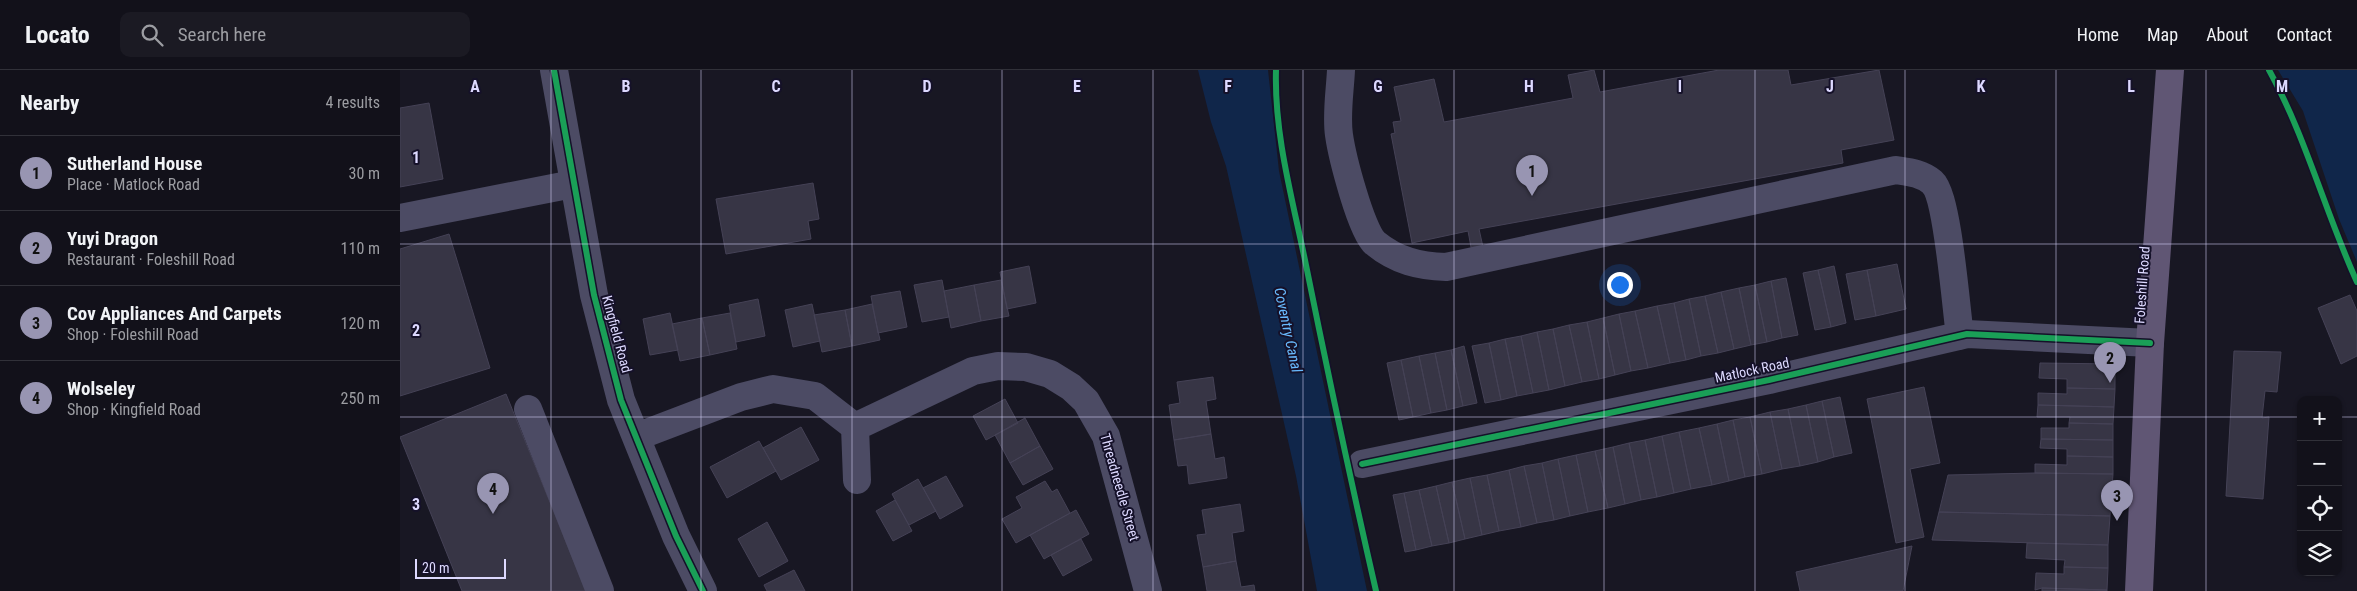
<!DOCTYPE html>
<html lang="en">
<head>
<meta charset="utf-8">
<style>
	:root { --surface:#12111a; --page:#1b1a23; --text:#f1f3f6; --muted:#9c9da2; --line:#313139; --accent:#9895b2 }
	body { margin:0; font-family:"Roboto Condensed",sans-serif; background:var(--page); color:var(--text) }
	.controls { position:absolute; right:15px; bottom:15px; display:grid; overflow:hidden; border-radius:10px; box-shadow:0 1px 4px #0004 }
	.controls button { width:45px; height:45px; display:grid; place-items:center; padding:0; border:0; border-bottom:1px solid var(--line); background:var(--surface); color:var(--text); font:25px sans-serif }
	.scale { position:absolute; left:15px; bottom:12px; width:91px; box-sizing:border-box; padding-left:5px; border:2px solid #ddd9ff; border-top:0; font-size:14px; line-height:18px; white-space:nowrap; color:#ddd9ff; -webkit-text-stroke:4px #151129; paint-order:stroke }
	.you { position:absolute; left:1219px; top:214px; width:18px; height:18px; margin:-12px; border:4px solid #fff; border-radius:50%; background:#1a73e8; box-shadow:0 0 0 8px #1a73e833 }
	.badge { display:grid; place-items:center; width:32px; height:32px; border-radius:50%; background:var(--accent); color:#111; font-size:16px; font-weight:700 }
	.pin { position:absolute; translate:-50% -41px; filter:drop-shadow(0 1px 2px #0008) }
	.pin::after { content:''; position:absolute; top:26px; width:18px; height:15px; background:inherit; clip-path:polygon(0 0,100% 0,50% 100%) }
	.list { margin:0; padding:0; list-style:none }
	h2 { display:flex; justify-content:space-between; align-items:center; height:65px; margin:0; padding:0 20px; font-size:21px }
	h2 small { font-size:16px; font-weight:400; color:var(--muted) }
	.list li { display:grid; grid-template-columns:32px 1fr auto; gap:15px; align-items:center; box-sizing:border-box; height:75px; padding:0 20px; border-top:1px solid var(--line) }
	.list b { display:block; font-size:19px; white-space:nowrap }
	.list p { margin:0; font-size:16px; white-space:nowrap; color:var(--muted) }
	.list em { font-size:16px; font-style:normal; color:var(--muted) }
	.icon { flex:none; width:28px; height:28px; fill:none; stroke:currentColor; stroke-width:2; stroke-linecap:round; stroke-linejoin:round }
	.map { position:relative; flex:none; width:1957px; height:521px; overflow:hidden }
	header { display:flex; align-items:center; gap:30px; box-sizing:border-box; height:70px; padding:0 25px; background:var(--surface); border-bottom:1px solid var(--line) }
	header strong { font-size:24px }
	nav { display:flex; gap:28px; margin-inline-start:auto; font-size:18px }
	.search { width:350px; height:45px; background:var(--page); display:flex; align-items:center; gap:12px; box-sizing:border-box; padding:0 18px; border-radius:10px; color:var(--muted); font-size:19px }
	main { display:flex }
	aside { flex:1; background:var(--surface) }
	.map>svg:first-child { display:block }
</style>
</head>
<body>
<header>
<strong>Locato</strong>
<div class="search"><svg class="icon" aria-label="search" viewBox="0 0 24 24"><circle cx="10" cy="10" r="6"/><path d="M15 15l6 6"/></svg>Search here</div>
<nav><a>Home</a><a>Map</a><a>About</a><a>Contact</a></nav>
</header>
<main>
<aside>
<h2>Nearby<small>4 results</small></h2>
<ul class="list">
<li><span class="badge">1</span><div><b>Sutherland House</b><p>Place · Matlock Road</p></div><em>30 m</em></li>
<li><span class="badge">2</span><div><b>Yuyi Dragon</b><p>Restaurant · Foleshill Road</p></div><em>110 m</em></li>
<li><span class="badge">3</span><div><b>Cov Appliances And Carpets</b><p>Shop · Foleshill Road</p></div><em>120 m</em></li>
<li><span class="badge">4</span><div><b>Wolseley</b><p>Shop · Kingfield Road</p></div><em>250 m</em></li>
</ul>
</aside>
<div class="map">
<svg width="1957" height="521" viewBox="0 0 1957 521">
	<rect width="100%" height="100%" fill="#181723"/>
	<path fill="#10264a" d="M798,0H868L879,101L967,521H917L896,406L826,96L811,52Z
		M1878,0H1957V192L1939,149L1903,41Z"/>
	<path fill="#373545" stroke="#454256" d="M1194,0L1200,22L1319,0H1388L1391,15L1479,0L1494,70L1441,80L1443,93L1079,159L1085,186L1073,188L1068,161L1012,173L991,64L995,63L993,52L1001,51L994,17L1034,9L1044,52L1173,28L1168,5Z
		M29,33L43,109L0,117V38Z
		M413,113L419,149L408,151L411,169L326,184L316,129Z
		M49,164L90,298L0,326V179Z
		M1497,194L1506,239L1476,246L1467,200Z
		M629,196L636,233L607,239L600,202Z
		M1434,196L1446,253L1431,257L1418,200Z
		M1418,200L1431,257L1415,260L1403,203Z
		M1467,200L1476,246L1455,250L1446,204Z
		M1386,208L1398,265L1382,268L1371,211Z
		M542,210L549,247L522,252L514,215Z
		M601,210L609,246L581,251L574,215Z
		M1371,211L1382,268L1367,272L1355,215Z
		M574,215L581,251L551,258L544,221Z
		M1355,215L1367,272L1351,275L1339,218Z
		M1339,218L1351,275L1334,279L1321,222Z
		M500,221L507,257L478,263L471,226Z
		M1321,222L1334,279L1318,283L1305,226Z
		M1950,225L1957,241V286L1941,294L1918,238Z
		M1305,226L1318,283L1301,286L1289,229Z
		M358,229L365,266L336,272L329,235Z
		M1289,229L1301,286L1286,290L1274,233Z
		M1274,233L1286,290L1270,293L1257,236Z
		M412,234L420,271L393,277L385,240Z
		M472,234L480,270L452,276L445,240Z
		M1257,236L1270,293L1248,298L1235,241Z
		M445,240L452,276L422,282L414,245Z
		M1235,241L1248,298L1231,301L1219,244Z
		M270,243L278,280L250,285L243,249Z
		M330,243L337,279L310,285L302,248Z
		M1219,244L1231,301L1215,305L1203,248Z
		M302,248L310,285L280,291L272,254Z
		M1203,248L1215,305L1199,309L1187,252Z
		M1187,252L1199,309L1182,312L1169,255Z
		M1169,255L1182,312L1165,316L1153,259Z
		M1153,259L1165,316L1149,320L1137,262Z
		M1137,262L1149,320L1133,323L1121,266Z
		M1121,266L1133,323L1117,326L1105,269Z
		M1105,269L1117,326L1101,330L1089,273Z
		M1089,273L1101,330L1085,333L1072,276Z
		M1064,276L1077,333L1063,336L1051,280Z
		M1051,280L1063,336L1047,340L1035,283Z
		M1834,281L1881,282L1877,322L1865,321L1862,348L1869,347L1863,429L1826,426Z
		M1035,283L1047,340L1031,343L1019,286Z
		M1019,286L1031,343L1013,347L1001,290Z
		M1001,290L1013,347L999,350L987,293Z
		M1640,293L1715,294V319L1667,318V309L1639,308Z
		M813,307L816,329L806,331L811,364L774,370L769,335L780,333L777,312Z
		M1524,317L1540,393L1510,399L1524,467L1496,473L1467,329Z
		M1667,318L1715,319L1714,337L1638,335V323L1667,324Z
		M106,324L186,521H62L0,367Z
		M1440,327L1452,383L1434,387L1422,331Z
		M605,329L618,353L586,370L573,346Z
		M1422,331L1434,387L1418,392L1406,335Z
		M1406,335L1418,392L1400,396L1388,339Z
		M1638,335L1714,337L1713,354L1669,353L1670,347H1637Z
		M1388,339L1400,396L1382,399L1370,342Z
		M1370,342L1382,399L1362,404L1350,347Z
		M1350,347L1362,404L1345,407L1333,350Z
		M625,348L640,376L610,393L595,365Z
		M1333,350L1345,407L1329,411L1317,354Z
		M1669,353L1713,354V370L1641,369V358H1669Z
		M1317,354L1329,411L1312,415L1299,358Z
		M401,357L419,390L381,410L363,378Z
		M1299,358L1312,415L1291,419L1279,362Z
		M1279,362L1291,419L1274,423L1262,366Z
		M811,364L815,389L824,387L827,408L789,414L787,395L778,396L774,370Z
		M1262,366L1274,423L1257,427L1245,370Z
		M1641,369L1713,370V387L1667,386V379L1640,378Z
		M1245,370L1257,427L1241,430L1229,373Z
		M359,371L376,401L327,428L310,397Z
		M1229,373L1241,430L1225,434L1213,377Z
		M640,376L653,399L623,415L610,393Z
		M1213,377L1225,434L1208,438L1195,381Z
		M1195,381L1208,438L1188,442L1176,385Z
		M1176,385L1188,442L1170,446L1158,389Z
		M1667,386L1713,387V404L1635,403V394L1667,395Z
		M1158,389L1170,446L1154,450L1142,393Z
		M1142,393L1154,450L1137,453L1124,396Z
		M1124,396L1137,453L1121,457L1109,400Z
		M1109,400L1121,457L1099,461L1087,405Z
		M1635,403L1713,404L1710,446L1539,442L1548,405Z
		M1087,405L1099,461L1082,465L1070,408Z
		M546,406L563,436L540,449L523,418Z
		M1070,408L1082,465L1065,469L1052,412Z
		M518,409L536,441L509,455L492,424Z
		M645,411L652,422L657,419L670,443L616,473L602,449L622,438L616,427Z
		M1052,412L1065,469L1049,473L1036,416Z
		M1036,416L1049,473L1032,476L1019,420Z
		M1019,420L1032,476L1016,480L1004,423Z
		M1004,423L1016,480L1005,482L993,425Z
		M495,430L512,461L493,471L476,441Z
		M840,434L844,461L832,463L836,491L803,497L797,465L806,464L802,440Z
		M676,440L689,464L644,489L630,465Z
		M1539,442L1710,446L1708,475L1532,470Z
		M367,452L388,491L359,507L338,469Z
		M681,469L692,490L663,506L651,485Z
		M1627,473L1708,475V498L1664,497L1665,490L1626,488Z
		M1512,476L1503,521H1400L1396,502Z
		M836,491L841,517L854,515L855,521H807L803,497Z
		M1664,497L1708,498L1707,520L1642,518L1635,520L1636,503L1664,504Z
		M394,500L405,521H367L364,515Z
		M1642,518L1707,520V521H1642Z"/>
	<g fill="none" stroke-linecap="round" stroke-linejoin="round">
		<path stroke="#4c4b64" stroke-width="28" d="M154,0L194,225L221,330L276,466L303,521
			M941,0C940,21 936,45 939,65C942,86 961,161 975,173C997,191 1019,196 1046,197L1496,100C1509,102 1521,103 1532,112C1548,126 1556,239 1560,266
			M0,148L173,114
			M128,339L200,521
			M455,357L573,301L598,296L626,297L650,304L671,317L686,331L706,366L748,521
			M236,367L341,327L373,319L415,326L455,357L457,410
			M962,394L1369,310L1567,264L1750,273"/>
		<path stroke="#605674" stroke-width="28" d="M1739,521L1750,273L1770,0"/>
		<g stroke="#151129" stroke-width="9">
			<path id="cycleway" d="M154,0L194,225L221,330L276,466L303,521
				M876,0C874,65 893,131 906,195C928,304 951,412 976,521
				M1869,0C1906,67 1925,142 1957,212
				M962,394L1369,310L1567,264L1750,273"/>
		</g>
		<use href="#cycleway" stroke="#1a9f57" stroke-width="6"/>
	</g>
	<path fill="none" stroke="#ddd9ff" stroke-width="1" stroke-opacity="0.55" d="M151,0V521M301,0V521M452,0V521M602,0V521M753,0V521M903,0V521M1054,0V521M1204,0V521M1355,0V521M1505,0V521M1656,0V521M1806,0V521M0,174H1957M0,347H1901M1938,347H1957"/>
	<g text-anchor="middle" stroke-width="4" stroke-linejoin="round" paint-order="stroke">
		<g font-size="14" fill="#ddd9ff" stroke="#151129">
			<text transform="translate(1742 215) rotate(-86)" y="5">Foleshill Road</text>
			<text transform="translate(217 264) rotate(75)" y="5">Kingfield Road</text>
			<text transform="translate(1352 300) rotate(-12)" y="5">Matlock Road</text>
			<text transform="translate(720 417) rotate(74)" y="5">Threadneedle Street</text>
		</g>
		<g font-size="15" font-style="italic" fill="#68b9fd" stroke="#151129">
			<text transform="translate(888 260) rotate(78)" y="5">Coventry Canal</text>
		</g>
	</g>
	<g font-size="16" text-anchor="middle" font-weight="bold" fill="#ddd9ff" stroke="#151129" stroke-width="4" stroke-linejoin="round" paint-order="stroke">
		<text x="75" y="22">A</text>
		<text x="226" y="22">B</text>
		<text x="376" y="22">C</text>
		<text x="527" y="22">D</text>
		<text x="677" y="22">E</text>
		<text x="828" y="22">F</text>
		<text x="978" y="22">G</text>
		<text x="1129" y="22">H</text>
		<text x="1280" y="22">I</text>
		<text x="1430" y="22">J</text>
		<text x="1581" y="22">K</text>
		<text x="1731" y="22">L</text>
		<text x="1882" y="22">M</text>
		<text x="16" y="93">1</text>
		<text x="16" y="266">2</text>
		<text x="16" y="440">3</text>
	</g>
</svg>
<div class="controls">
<button>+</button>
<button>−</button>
<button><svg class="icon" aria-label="locate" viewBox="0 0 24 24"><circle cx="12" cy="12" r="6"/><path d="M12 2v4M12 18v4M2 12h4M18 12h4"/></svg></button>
<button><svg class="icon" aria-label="layers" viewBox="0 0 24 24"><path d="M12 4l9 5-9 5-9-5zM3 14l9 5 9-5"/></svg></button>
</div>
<div class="scale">20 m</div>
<div class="you"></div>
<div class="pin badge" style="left:1132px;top:126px">1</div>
<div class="pin badge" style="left:1710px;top:313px">2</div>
<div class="pin badge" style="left:1717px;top:451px">3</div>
<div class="pin badge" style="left:93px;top:444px">4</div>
</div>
</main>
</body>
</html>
